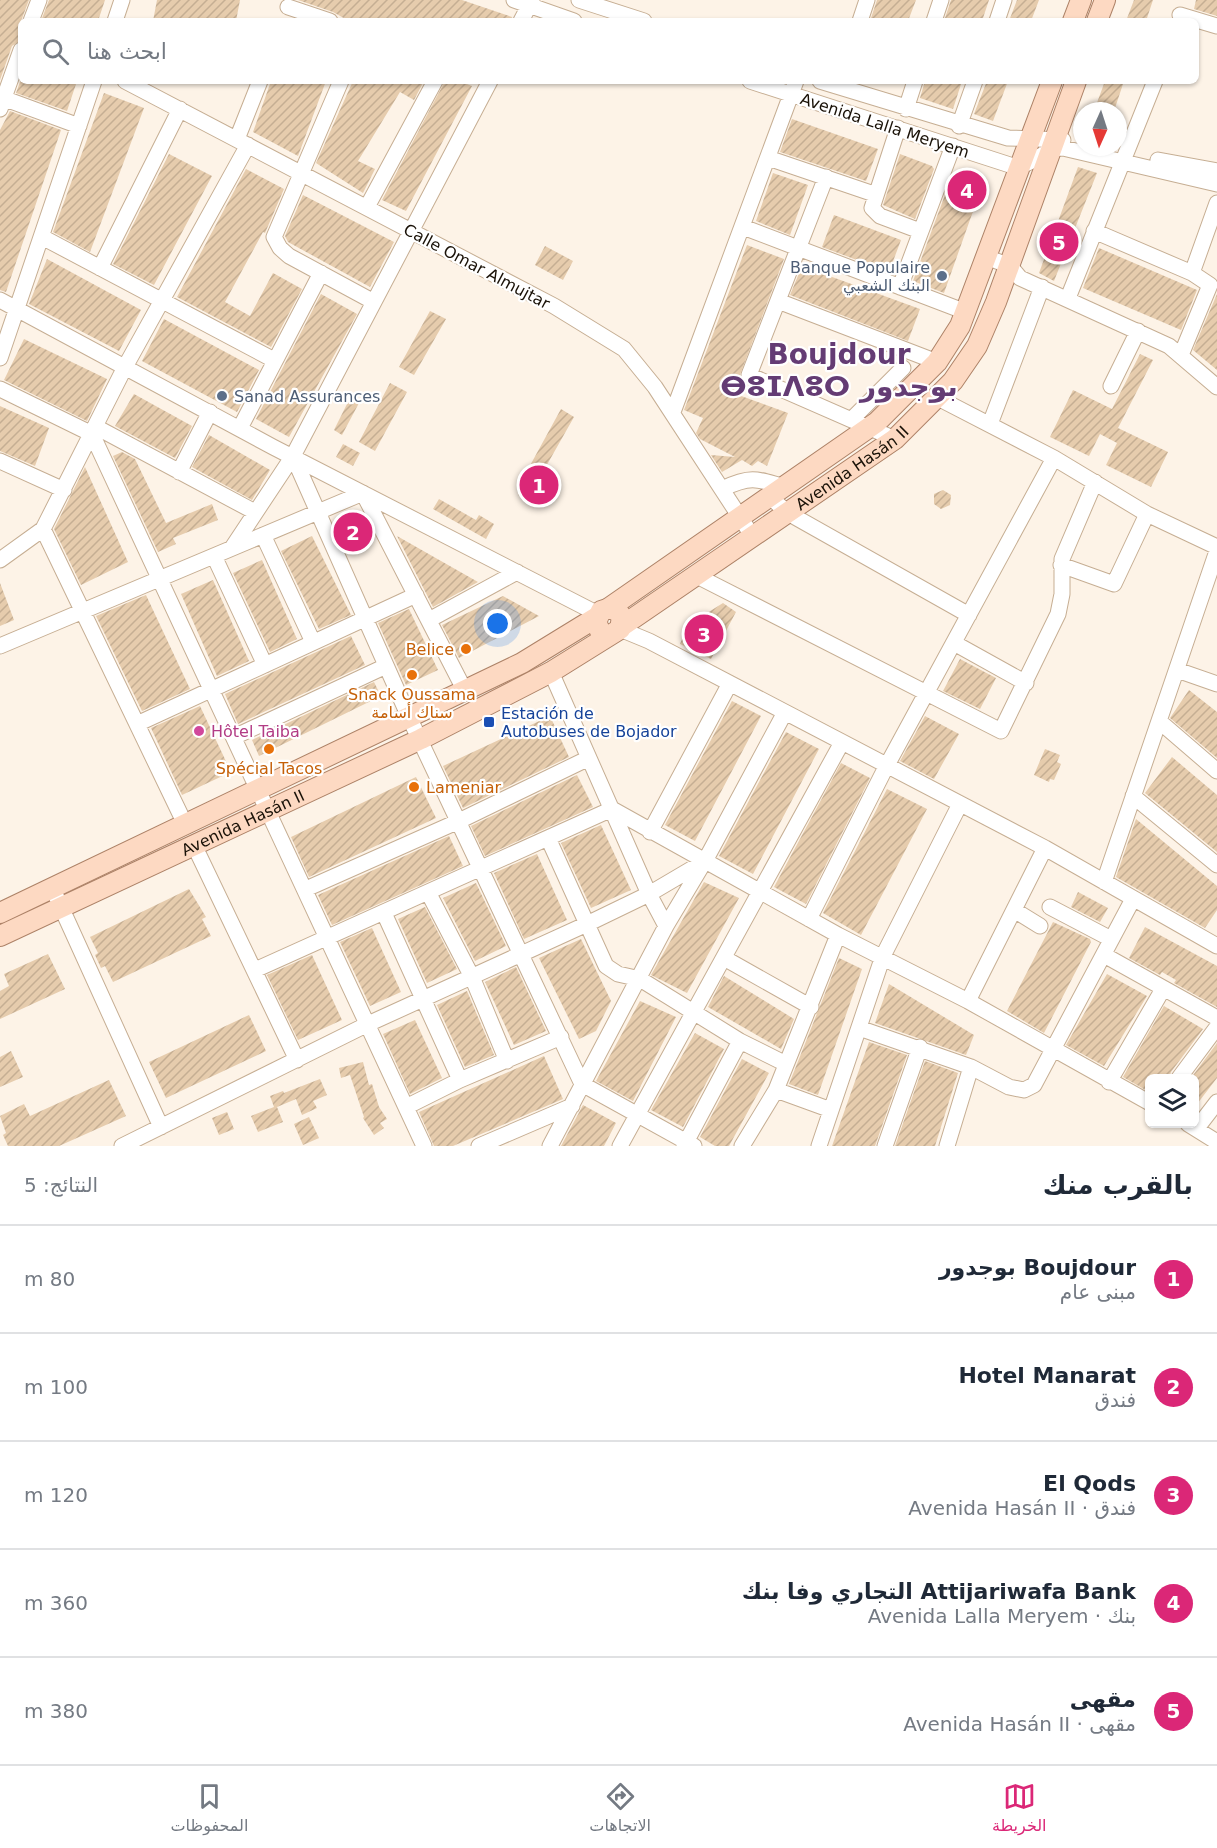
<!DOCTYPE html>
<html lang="ar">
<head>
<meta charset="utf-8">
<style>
	:root { --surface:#fff; --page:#f6f6f7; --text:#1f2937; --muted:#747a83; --line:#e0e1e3; --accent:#db2777 }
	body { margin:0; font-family:"DejaVu Sans","Noto Sans Arabic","Noto Sans Tifinagh",sans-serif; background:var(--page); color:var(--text); direction:rtl }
	.controls { position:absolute; right:18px; bottom:18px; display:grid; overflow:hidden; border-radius:9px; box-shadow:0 2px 4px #0004 }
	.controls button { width:54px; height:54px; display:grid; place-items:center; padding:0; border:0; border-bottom:2px solid var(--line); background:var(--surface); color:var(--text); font:30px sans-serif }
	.compass { position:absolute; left:1073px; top:102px; width:54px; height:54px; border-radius:50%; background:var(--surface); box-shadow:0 2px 4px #0004; rotate:183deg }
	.you { position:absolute; left:498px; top:624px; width:21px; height:21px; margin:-15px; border:4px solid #fff; border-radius:50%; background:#1a73e8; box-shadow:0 0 0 9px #1a73e833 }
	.badge { display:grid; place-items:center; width:39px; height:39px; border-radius:50%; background:var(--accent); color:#fff; font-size:20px; font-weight:700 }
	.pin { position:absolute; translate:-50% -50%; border:3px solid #fff; box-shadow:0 2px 6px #0006 }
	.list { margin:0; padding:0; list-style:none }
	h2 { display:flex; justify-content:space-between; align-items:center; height:78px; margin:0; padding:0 24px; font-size:26px }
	h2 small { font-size:20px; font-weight:400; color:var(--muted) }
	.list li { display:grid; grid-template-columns:39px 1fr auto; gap:18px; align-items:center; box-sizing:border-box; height:108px; padding:0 24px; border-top:2px solid var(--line) }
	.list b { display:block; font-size:22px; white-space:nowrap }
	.list p { margin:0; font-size:20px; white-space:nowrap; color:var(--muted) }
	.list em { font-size:20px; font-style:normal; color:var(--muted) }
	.icon { flex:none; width:33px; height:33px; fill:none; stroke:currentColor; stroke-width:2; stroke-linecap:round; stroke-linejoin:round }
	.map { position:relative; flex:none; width:1217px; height:1146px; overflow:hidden; direction:ltr }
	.search { position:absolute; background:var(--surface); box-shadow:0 2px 4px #0004; left:18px; right:18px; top:18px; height:66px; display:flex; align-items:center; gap:15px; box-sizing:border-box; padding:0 21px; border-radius:9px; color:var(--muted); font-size:22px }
	.sheet { height:618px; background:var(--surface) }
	nav { display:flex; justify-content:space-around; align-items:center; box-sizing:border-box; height:84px; border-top:2px solid var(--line); background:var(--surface); font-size:16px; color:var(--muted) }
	nav a { display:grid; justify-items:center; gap:3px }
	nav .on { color:var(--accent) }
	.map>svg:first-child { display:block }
</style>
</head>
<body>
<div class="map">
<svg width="1217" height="1146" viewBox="0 0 1217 1146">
	<defs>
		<pattern id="building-hatch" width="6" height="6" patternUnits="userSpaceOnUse" patternTransform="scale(1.5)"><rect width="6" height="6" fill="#e6ccad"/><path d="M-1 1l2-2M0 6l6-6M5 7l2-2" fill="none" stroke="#c5ae93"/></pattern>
	</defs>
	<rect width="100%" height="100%" fill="#fdf3e7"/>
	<path fill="url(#building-hatch)" d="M0,0H29L21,21V40L12,46L0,80Z
		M49,0H105L98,21H41Z
		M157,0H240L236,21H153Z
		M298,0H462L512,17L511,21H349L333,12Z
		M877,0H916L908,21H870Z
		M951,0H989L982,21H944Z
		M1017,0H1039L1031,21H1009Z
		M1134,0H1153L1146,21H1126Z
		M1196,0H1217V16L1194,9Z
		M21,79V81H77L67,111L16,93Z
		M271,81H326L298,156L253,132Z
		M353,81H424L414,100L400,92L358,161L375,169L363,193L316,163Z
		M445,81H459L472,86L406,211L382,200Z
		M925,81H962L953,109L920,98Z
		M987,81H1008L993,121L974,114Z
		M1105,81H1124L1114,111H1094Z
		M104,93L144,108L90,252L53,232Z
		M10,111L61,130L6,292L0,290V130Z
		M792,119L878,149L866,181L780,152Z
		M169,154L212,176L154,285L113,264Z
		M900,154L932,166L934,169L915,219L883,205Z
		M1078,167L1097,173L1054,281L1039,273Z
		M246,169L284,189L265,233L263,232L225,302L250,316L273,273L302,289L271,347L177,297Z
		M773,173L808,185L790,235L756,221Z
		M952,176L982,186L944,293L913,281Z
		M303,195L394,242L370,287L288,242L285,236Z
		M834,215L901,240L889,272L822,247Z
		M747,245L784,259L733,393L788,413L767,466L758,461L752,466L742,460L722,472L711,455L735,457L700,439L696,433L703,418L684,410Z
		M545,246L573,261L563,280L535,265Z
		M1099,248L1197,290L1181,330L1083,288Z
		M47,259L141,310L119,351L29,304Z
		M802,266L920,309L908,341L790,295Z
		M321,294L357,314L289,437L256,419Z
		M1217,294V370L1193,350Z
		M430,311L446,319L414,375L399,367Z
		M164,319L259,370L237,412L142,361Z
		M24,339L107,379L87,421L4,380Z
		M1140,354L1153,360L1118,428L1168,452L1151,487L1106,465L1117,443L1100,434L1089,456L1050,437L1073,390L1112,409Z
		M390,383L407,392L375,451L359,442Z
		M134,394L192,426L175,458L115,426Z
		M350,398L359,403L342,435L334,430Z
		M0,406L49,428L35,466L0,451Z
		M561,409L574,417L527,500L518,495L525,484L521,482Z
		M209,435L270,470L252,500L192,467Z
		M343,444L360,453L353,466L336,457Z
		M122,452L135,459L166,523L212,504L218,520L173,538L176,544L158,552L113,456Z
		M85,467L128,562L81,585L54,529Z
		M943,490L951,495L950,505L941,509L934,504V494Z
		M439,499L476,520L479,515L494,524L486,539L433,509Z
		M356,517L366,540L350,548L340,524Z
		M312,536L351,615L319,629L281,551Z
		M397,536L478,582L433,607Z
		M262,560L297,639L270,652L233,573Z
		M213,580L249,661L217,676L181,594Z
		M0,583L14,620L0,626Z
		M146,595L190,689L142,711L96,616Z
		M503,596L539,616L459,658L442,625Z
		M723,603L736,612L711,659L680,644L688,625Z
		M409,609L438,670L406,685L378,623Z
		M351,636L365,665L238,724L225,694Z
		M960,659L996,678L980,709L943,691Z
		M374,682L381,696L259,756L252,740Z
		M1189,690L1217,712V758L1170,718Z
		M732,701L761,716L695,841L665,825Z
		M200,706L231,772L182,795L151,728Z
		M550,716L569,757L463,808L443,766Z
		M925,716L959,734L934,779L900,761Z
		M786,732L819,749L753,874L719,856Z
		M1045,749L1060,755L1057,762L1061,764L1054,780L1050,779L1049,782L1034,775Z
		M1172,757L1217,795V852L1145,793Z
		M841,763L870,778L806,904L774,887Z
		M577,775L593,807L485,856L471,826Z
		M416,777L436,818L309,877L291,837Z
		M887,789L927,809L861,935L823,913Z
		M1136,819L1217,886V910L1205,928L1116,877Z
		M601,825L631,890L591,908L561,843Z
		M449,836L463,866L332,925L318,895Z
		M537,854L567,920L524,939L494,873Z
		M704,882L739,898L687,993L651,975Z
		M476,883L506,946L475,961L443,898Z
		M189,889L206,917L202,919L211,936L113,982L105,966L101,968L95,955L98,953L90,937Z
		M1078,892L1108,908L1100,922L1071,907Z
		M425,907L457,969L427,983L398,919Z
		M1053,922L1090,939L1091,942L1044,1033L1007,1011Z
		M1145,927L1217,966V1007L1174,983L1176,980L1162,972L1160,975L1129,958Z
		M372,928L401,992L370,1006L340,942Z
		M581,939L611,1001L596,1031L579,1039L539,958Z
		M48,954L65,989L0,1019V991L9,986L4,974Z
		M312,955L342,1020L298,1040L267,975Z
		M839,958L862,969L818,1095L789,1084Z
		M516,967L546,1031L514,1045L485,982Z
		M1107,974L1147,996L1104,1066L1066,1045Z
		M724,976L794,1019L781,1049L708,1007Z
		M889,984L974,1035L966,1055L875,1023Z
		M467,991L494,1055L465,1067L437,1005Z
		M640,1001L676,1017L633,1101L596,1081Z
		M1164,1006L1203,1029L1171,1072L1169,1078H1149V1092L1123,1077Z
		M249,1015L266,1051L166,1098L149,1062Z
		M415,1020L442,1078L410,1094L383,1034Z
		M695,1033L724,1049L683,1127L651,1110Z
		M869,1042L907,1055L875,1146H832Z
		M1217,1043V1078L1194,1108V1078H1191Z
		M11,1051L23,1077L0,1087V1057Z
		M544,1056L563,1099L453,1146H434L419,1112Z
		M742,1059L769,1073L729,1146H715L700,1137Z
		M925,1061L958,1073L935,1146H895Z
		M363,1062L369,1085L372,1084L379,1107L387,1119L380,1123L384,1128L374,1135L363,1118L364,1117L350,1075L341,1078L339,1068Z
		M320,1079L327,1095L313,1101L317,1108L302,1115L296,1099L277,1107L283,1122L258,1132L251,1116L274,1107L270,1096L283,1091L284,1093Z
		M109,1080L126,1116L59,1146H8L3,1135L6,1133L0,1116L24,1104L30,1116Z
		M583,1105L616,1123L604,1146H561Z
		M227,1112L234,1129L219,1135L212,1118Z
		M309,1117L319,1138L303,1145L294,1124Z"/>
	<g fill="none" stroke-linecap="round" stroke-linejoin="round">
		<g stroke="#c6ae93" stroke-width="17">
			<path id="minor" d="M514,0L574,21
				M579,0L644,21
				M288,7L330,21
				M1180,15L1217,26
				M31,21L39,0
				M115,21L122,0
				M521,21L532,0
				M860,21L867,0
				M934,21L941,0
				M997,21L1004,0
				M125,81L554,306L624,349L655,387L753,537
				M341,81L274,237L280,248L289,256L374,302
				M750,81L1013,166C1033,167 1043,148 1063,148L1217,184
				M820,81L1008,138L1063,140
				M0,97L79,126
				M0,109L21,50
				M906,109L915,81
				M959,126L975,81
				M898,128L872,208L880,216L920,231
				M237,139L260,81
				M768,158L874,194
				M1158,160L1217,171
				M826,177L749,375L895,439
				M367,207L435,81
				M743,227L966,312
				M1094,231L1192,273L1217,203
				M42,237L274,360
				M986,257L1010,266L1020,278L1169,346L1217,387
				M100,268L180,109
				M900,287L953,146
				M1068,298L1155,81
				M0,300L273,447L598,614
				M778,301L937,362
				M1181,355L1210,285L1192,273
				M0,358L94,81
				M1111,386L1138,331
				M0,389L92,434L424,1146
				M938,398L1054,458L1147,514L1217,547
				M673,412L796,81
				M852,419L903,368
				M990,424L1042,287
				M96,427L255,512
				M240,428L321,273
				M293,456L409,717L582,1084L694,1146
				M0,461L64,490
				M179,472L210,412
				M722,489C749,476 756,478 784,487
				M770,497L788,513L969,615
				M43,529L185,824
				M263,535L313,642
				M232,548L293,456L490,81
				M214,556L265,665
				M0,560L43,529L125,367L248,145
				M1061,565L1114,584L1147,514
				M697,576L1001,731L1058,614L1062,594V559L1095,482
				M429,620L517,572
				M620,629L649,641L1045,848L1217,946
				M954,643L1026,683
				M0,646L363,493L465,691
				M1177,670L1217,684
				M551,672L649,894L666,926
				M1159,721L1217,771
				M137,724L416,595
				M234,737L386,666
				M1133,796L1217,865
				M612,809L838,935L968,1001L1150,1103
				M650,832L729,685
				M548,838L606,966L618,974L640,979L740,1041L786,1064
				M194,845L297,1060
				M1104,882L1217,551
				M52,887L161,1127
				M306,889L459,821L589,758
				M429,894L472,977L507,1061
				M1050,907L1111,939
				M1014,910L1040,926
				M384,913L460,1080
				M809,919L886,767L1054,458
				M1104,955L1217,1018
				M724,958L811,1007
				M255,970L612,809
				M968,1001L1045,848
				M859,1028L971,1067L1009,1087L1024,1090L1034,1085L1133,899
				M1179,1078L1217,1027
				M1109,1082L1163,989
				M776,1090L831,1110
				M406,1107L460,1080L561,1037
				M1188,1124L1217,1142
				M1197,1128L1217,1102
				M122,1146L368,1024L587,924L649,894L705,861L784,714
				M479,1146L572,1106
				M550,1146L666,926L703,864
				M620,1146L841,744
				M684,1146L740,1041
				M742,1146L776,1090L838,935
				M819,1146L883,956L960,804
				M885,1146L920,1047
				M947,1146L971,1067"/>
		</g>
		<g stroke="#ad8267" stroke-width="22">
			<g id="major">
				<path d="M1073,21L1081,0"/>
				<path d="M1097,21L1105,0"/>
				<path d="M609,608L877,422L937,362L960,326L1052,81"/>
				<path id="s1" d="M622,626L895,439L953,381L977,346L996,302L1076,81"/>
				<path d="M0,913L522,663L597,617"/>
				<path id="s2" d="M0,936L421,739L551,672L620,629L622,617C617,609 610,607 601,611L596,622L601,633L609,635"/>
			</g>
		</g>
		<use href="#minor" stroke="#fff" stroke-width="15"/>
		<use href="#major" stroke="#fdd9c2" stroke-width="20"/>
	</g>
	<g fill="#5c6f8a" stroke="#fff" stroke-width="2">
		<circle cx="942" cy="276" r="6"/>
		<circle cx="222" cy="396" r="6"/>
	</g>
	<g fill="#e8710a" stroke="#fff" stroke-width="2">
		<circle cx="466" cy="649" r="6"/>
		<circle cx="412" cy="675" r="6"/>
		<circle cx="269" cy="749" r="6"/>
		<circle cx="414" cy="787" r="6"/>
	</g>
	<rect fill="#1a4fb4" stroke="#fff" stroke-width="2" x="483" y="716" width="12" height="12" rx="3"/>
	<circle fill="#d1479c" stroke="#fff" stroke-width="2" cx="199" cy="731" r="6"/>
	<g text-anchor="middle" stroke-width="4.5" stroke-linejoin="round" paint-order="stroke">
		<g font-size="16" fill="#191107" stroke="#fff">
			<text transform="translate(885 125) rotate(18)" y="6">Avenida Lalla Meryem</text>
			<text transform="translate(477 266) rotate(28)" y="6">Calle Omar Almujtar</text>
			<text dy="6" stroke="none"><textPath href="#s1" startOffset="279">Avenida Hasán II</textPath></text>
			<text dy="6" stroke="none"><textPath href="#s2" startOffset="268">Avenida Hasán II</textPath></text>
		</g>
		<g font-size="16" fill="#4e5e75" stroke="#fff" text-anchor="end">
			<text x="930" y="273">Banque Populaire<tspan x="930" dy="18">البنك الشعبي</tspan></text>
			<text x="234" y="402" text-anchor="start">Sanad Assurances</text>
		</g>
		<g font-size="16" fill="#c56008" stroke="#fff">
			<text x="454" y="655" text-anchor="end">Belice</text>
			<text x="412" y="700">Snack Oussama<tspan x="412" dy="18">سناك أسامة</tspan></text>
			<text x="269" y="774">Spécial Tacos</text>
			<text x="426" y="793" text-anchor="start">Lameniar</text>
		</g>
		<g font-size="16" fill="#164399" stroke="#fff" text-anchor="start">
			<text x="501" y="719">Estación de<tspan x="501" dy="18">Autobuses de Bojador</tspan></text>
		</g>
		<g font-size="16" fill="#b23c85" stroke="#fff" text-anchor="start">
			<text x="211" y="737">Hôtel Taiba</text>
		</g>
		<g font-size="28" font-weight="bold" fill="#643c74" stroke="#fff">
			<text x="839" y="364">Boujdour<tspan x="839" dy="32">ⴱⵓⵊⴷⵓⵔ بوجدور</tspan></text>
		</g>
	</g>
</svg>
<div class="controls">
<button><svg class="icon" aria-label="layers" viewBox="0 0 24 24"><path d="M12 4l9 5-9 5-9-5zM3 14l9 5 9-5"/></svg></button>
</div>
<svg class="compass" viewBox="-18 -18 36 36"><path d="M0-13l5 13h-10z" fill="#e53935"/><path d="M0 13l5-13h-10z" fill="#747a83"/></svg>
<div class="you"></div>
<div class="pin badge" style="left:539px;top:485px">1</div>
<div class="pin badge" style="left:353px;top:532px">2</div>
<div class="pin badge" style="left:704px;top:634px">3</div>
<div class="pin badge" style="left:967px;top:190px">4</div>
<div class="pin badge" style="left:1059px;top:242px">5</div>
<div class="search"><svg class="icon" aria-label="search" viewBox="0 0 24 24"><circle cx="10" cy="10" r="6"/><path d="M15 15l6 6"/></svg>ابحث هنا</div>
</div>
<section class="sheet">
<h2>بالقرب منك<small>النتائج: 5</small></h2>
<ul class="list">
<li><span class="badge">1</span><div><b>Boujdour بوجدور</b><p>مبنى عام</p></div><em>80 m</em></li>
<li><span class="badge">2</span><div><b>Hotel Manarat</b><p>فندق</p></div><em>100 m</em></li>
<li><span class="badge">3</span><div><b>El Qods</b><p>فندق · Avenida Hasán II</p></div><em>120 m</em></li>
<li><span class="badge">4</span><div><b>Attijariwafa Bank التجاري وفا بنك</b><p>بنك · Avenida Lalla Meryem</p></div><em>360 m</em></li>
<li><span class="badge">5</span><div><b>مقهى</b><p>مقهى · Avenida Hasán II</p></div><em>380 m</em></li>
</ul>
</section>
<nav>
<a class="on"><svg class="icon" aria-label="map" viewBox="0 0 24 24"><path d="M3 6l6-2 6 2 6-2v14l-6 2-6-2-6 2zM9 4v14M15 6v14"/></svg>الخريطة</a>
<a><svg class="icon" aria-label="directions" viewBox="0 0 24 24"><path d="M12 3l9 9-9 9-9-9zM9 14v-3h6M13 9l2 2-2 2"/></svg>الاتجاهات</a>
<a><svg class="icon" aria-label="saved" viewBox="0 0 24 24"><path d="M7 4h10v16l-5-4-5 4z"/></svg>المحفوظات</a>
</nav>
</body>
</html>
